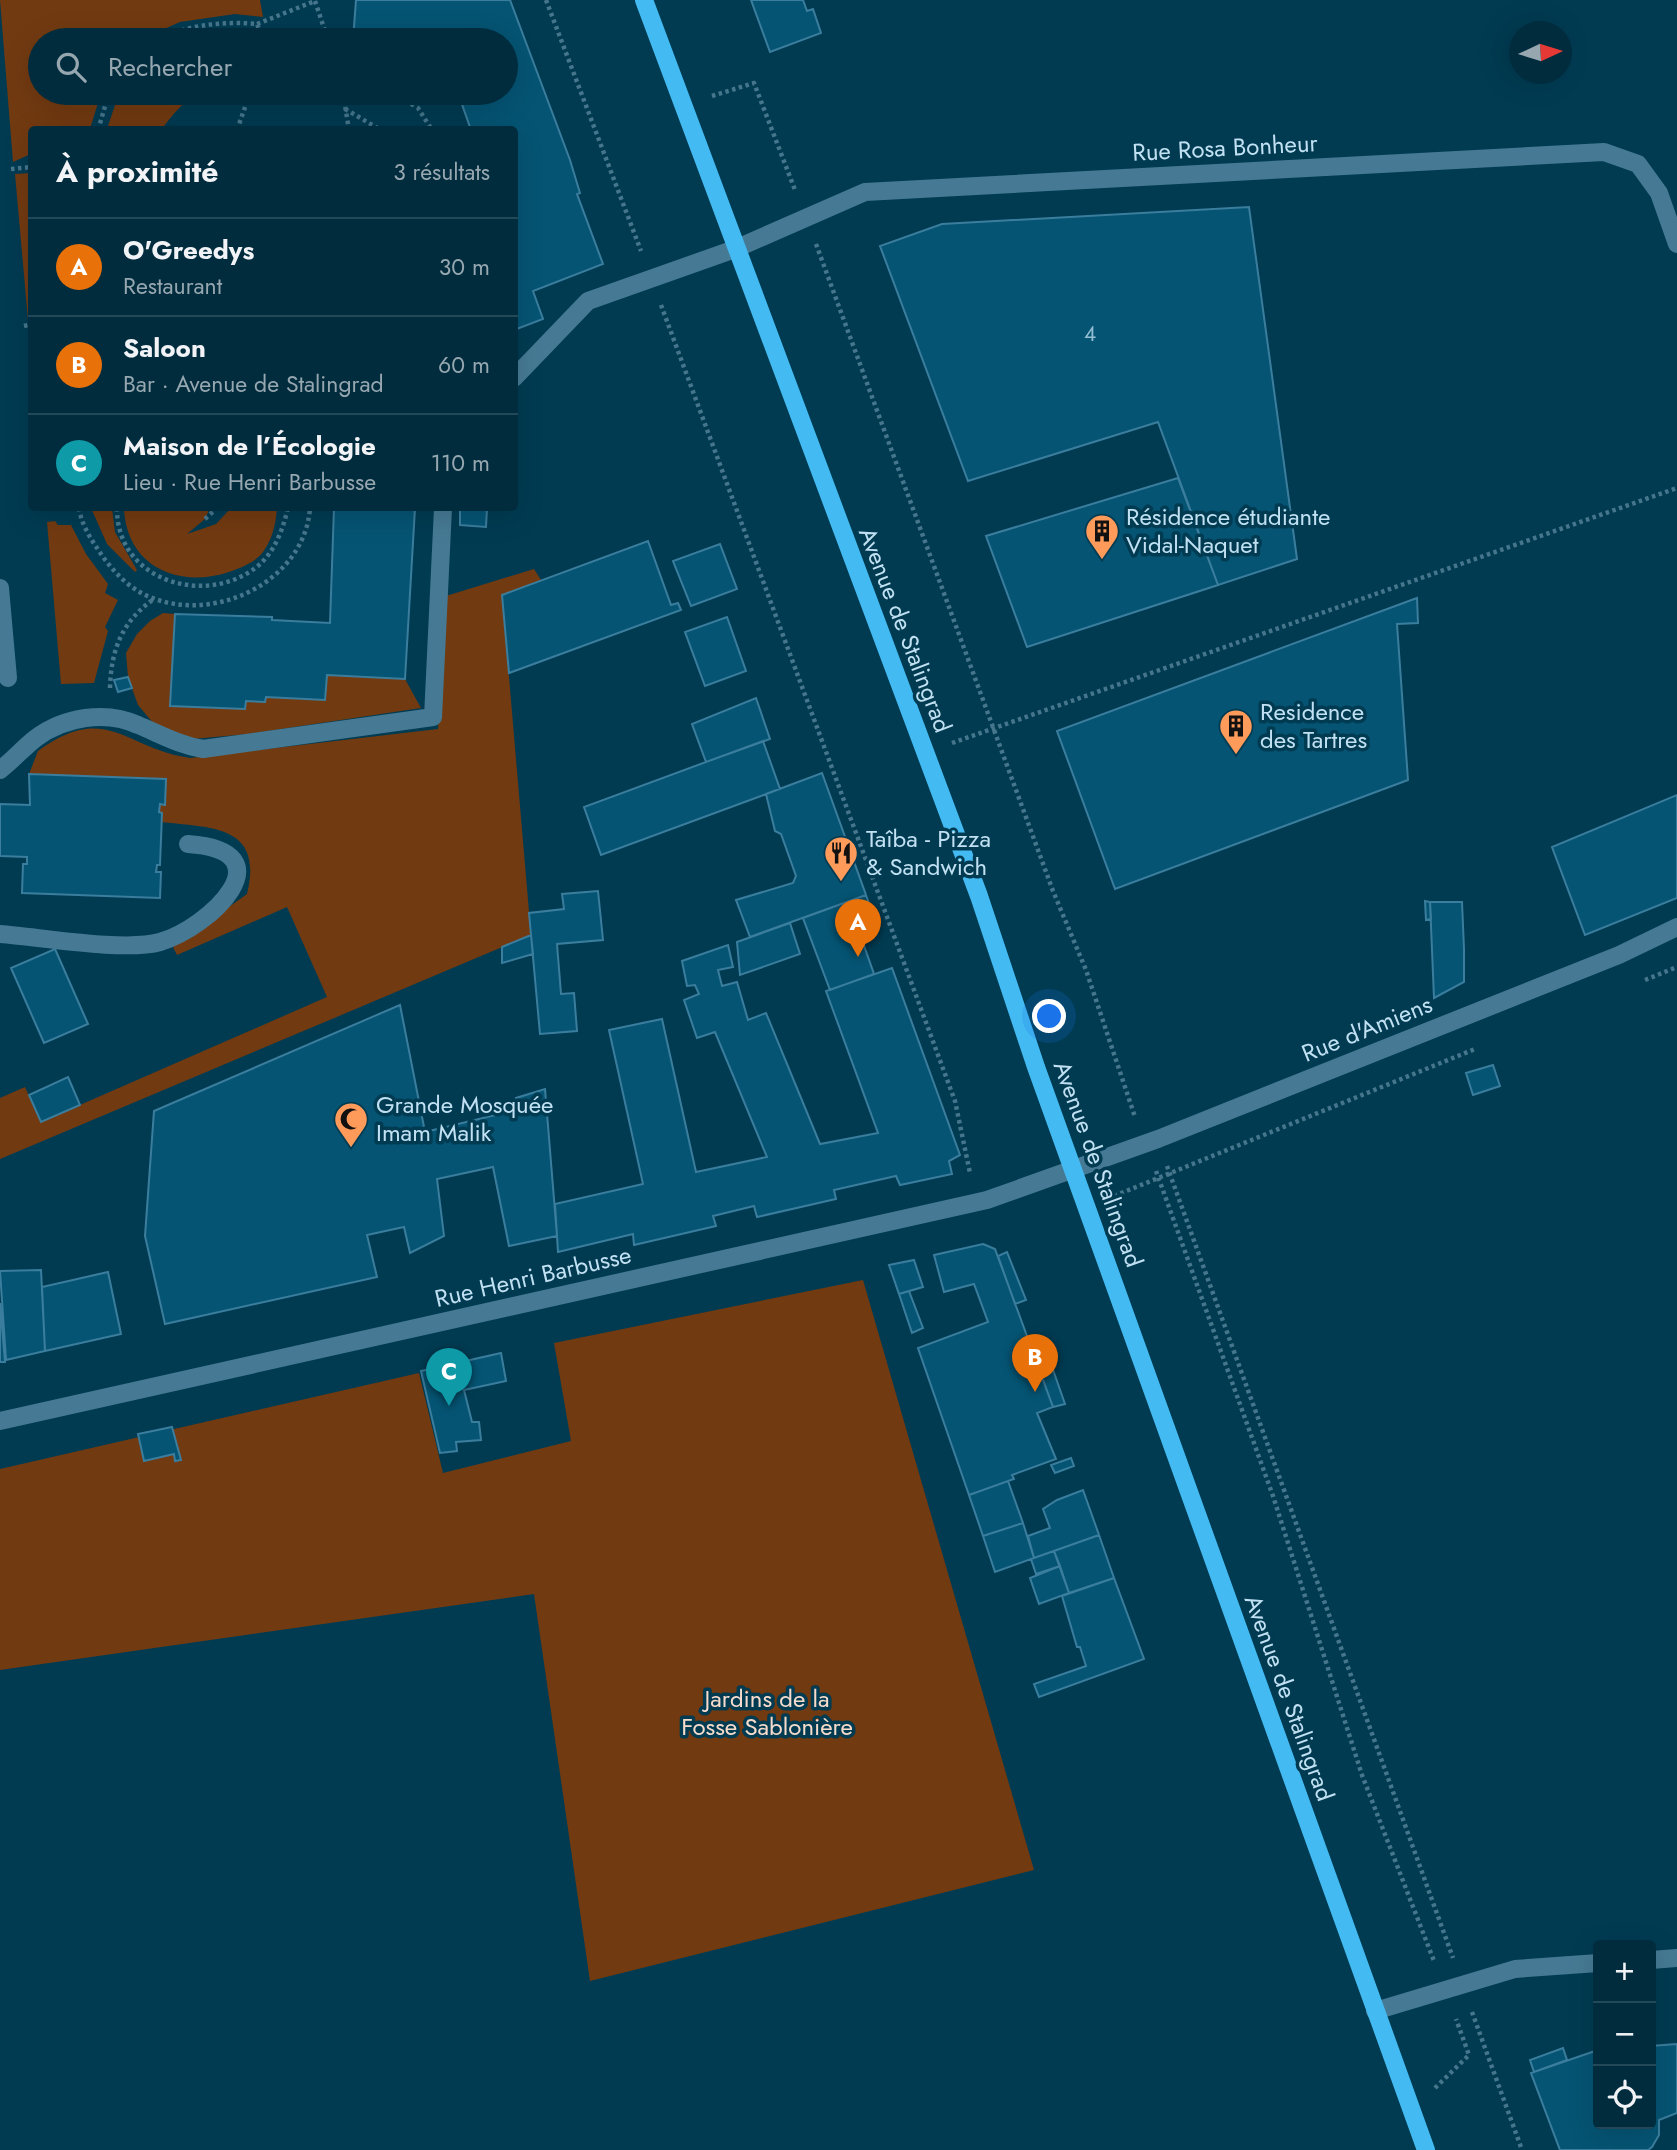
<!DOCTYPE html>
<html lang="fr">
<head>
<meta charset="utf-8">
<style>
	:root { --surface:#012c3e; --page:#0b3445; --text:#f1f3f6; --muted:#96a7b0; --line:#234858; --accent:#8c9099 }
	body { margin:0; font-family:Jost,sans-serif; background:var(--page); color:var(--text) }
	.controls { position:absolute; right:21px; bottom:21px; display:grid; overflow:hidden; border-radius:7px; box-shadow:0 7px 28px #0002 }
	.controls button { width:63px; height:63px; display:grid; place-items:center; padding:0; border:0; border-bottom:2px solid var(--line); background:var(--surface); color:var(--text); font:35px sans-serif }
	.compass { position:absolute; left:1509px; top:21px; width:63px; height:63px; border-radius:50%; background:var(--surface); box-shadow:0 7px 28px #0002; rotate:86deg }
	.you { position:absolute; left:1050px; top:1017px; width:24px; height:24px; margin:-18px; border:5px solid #fff; border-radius:50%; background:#1a73e8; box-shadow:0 0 0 10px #1a73e833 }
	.badge { display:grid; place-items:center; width:46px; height:46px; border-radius:50%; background:var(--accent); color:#fff; font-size:23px; font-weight:700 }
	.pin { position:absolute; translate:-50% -58px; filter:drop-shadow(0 2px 4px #0008) }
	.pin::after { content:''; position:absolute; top:37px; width:24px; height:21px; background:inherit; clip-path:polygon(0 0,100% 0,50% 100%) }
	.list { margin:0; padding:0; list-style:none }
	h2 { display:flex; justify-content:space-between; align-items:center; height:91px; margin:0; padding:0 28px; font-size:30px }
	h2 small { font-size:23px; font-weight:400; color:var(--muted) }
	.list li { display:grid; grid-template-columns:46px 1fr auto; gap:21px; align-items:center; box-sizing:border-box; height:98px; padding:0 28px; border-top:2px solid var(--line) }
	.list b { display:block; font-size:26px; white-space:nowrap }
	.list p { margin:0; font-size:23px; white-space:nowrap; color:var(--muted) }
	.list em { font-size:23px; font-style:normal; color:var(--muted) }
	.icon { flex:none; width:38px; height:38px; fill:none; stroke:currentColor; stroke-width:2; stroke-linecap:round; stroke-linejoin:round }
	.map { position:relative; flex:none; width:1677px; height:2150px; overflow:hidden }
	.search { position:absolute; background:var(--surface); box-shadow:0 7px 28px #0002; left:28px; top:28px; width:490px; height:77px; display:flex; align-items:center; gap:18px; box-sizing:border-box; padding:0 24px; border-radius:38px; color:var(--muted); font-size:26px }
	.panel { position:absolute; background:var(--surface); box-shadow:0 7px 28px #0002; left:28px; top:126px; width:490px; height:385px; border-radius:7px }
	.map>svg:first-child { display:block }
</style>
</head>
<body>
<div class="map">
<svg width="1677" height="2150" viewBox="0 0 1677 2150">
	<rect width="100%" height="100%" fill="#013b52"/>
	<path fill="#723a11" d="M0,0H260L263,17L235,14L180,22L139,40H40V93H101L90,129L32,130L31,154L13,162Z
		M233,29L257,32L260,40H175Z
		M119,93H232C189,97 189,94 162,129H107Z
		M31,173L32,318L28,320L15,174Z
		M91,508H112L115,532L137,570L135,572L107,544Z
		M124,508H210L205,519L187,534L216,524L231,508H277C276,522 273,537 265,549C257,562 243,567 229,572C178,589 126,566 124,508Z
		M55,521L58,525H71L86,554L108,584L105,593L118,600L105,627L108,631L94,683L61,684L47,522Z
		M534,569L541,580L502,595L531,935L0,1159V1098L25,1087L41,1122L327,997L287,907L177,955L173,947L247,894C264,825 212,828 162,822V813L159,812L160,804L164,805L165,779L29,774L38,751C107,701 125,749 190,758L438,729L446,596Z
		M163,613L175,614L171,706L245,709L246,701L265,702L266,697L325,700L327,675L405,679L421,708L248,734L192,739L154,724L138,705L128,677L126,653L137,634L150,621Z
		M863,1280L1034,1870L590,1981L534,1594L0,1670V1469L419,1373L443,1473L571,1441L554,1343Z"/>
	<path fill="#055473" stroke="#3b7d9d" stroke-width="2" d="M356,0H510L570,160L580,193L577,194L603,264L533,291L543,319L514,330V130H471L458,93H506V40H353Z
		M751,0H803L807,11L813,9L821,33L770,52Z
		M1249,207L1297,559L1218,585L1158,422L968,481L880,246L942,224Z
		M1178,478L1218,585L1027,647L986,536Z
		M334,508H415L405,679L327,675L325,700L266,697L265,702L246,701L245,709L170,706L175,614L272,617V620L330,623Z
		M460,508H487L486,527L460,525Z
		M648,541L671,605L678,603L681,610L509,673L502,595Z
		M720,544L737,589L691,606L673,561Z
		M1417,598L1418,623L1397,624L1408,780L1115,889L1057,731Z
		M727,617L746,671L705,686L685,632Z
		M128,677L132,688L118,692L114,680Z
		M756,698L770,739L706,762L692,724Z
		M763,741L780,789L601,855L584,807Z
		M822,773L866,895L750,937L736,900L793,883L796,876L781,834L775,831L766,794Z
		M29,774L166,779L165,805L160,804L159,812L162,813L160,865H157L156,872H161L160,898L22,893L23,864H27V857L0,856V804L30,805Z
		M1677,795V898L1585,935L1552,847Z
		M598,891L603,940L557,944L561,994L574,993L577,1031L540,1034L529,913L564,909L562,894Z
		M866,895L875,920L857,926L874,974L830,990L803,918Z
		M1425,901L1430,902L1431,919L1426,920Z
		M1430,902H1462L1464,949V982L1434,998Z
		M790,923L800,954L740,975L737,942Z
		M531,935L533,954L502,963V947Z
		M728,945L733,967L718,970L722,986L737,982L748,1020L766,1013L820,1144L878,1133L826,991L892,968L960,1155L949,1161L952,1174L900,1185L896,1176L834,1190L836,1199L757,1217L754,1206L713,1216L716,1226L634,1245L633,1234L558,1252L555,1204L643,1184L609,1030L662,1019L696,1172L767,1157L715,1032L697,1038L684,1000L699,994L695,985L687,986L682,961Z
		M55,949L88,1024L44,1043L11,968Z
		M400,1005L425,1132L520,1109L516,1098L545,1089L557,1236L509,1246L493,1167L437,1179L444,1236L410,1253L404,1227L367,1235L377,1277L165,1324L145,1236L154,1111Z
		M1493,1065L1500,1086L1473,1095L1466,1073Z
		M68,1077L80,1105L41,1122L29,1095Z
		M983,1244L995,1249L1053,1407L1037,1413L1056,1459L1012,1475L1014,1479L969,1495L918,1348L988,1322L974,1284L944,1292L934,1255Z
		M1007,1252L1026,1300L1015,1304L998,1256Z
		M914,1260L923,1287L899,1294L889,1265Z
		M41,1270L45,1351L6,1360L0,1271Z
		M108,1272L121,1334L45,1351L42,1287Z
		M909,1291L923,1328L912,1333L899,1294Z
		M0,1303L5,1362H0Z
		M501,1353L506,1381L464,1390L472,1422H479L481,1440L456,1442L457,1451L440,1453L421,1371Z
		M1051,1364L1065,1404L1053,1407L1039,1369Z
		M172,1427L181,1460L175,1461L174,1454L144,1461L138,1434Z
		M1071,1458L1074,1466L1055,1473L1051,1465Z
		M1008,1481L1023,1523L983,1536L969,1495Z
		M1083,1490L1099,1535L1034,1558L1028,1536L1050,1528L1043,1509L1057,1500Z
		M1023,1523L1034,1558L995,1572L983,1536Z
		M1099,1535L1114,1578L1069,1593L1054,1551Z
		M1054,1551L1060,1566L1036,1574L1031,1559Z
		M1060,1566L1069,1593L1039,1604L1030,1578Z
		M1114,1578L1144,1659L1039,1697L1034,1684L1086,1666L1080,1647H1077L1062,1596Z
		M1677,2044V2113L1659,2120V2135L1652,2147L1648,2150H1560L1531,2073L1598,2050V2124H1651V2046Z
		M1563,2048L1567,2060L1534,2072L1530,2060Z"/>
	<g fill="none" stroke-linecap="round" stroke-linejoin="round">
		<path stroke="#46768c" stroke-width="4.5" stroke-dasharray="3.5 3.5" stroke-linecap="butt" d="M546,0L641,251
			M315,1L328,40
			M257,24L315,1
			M155,40C187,25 223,21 257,24L264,40
			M343,93L349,130
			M393,93L418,108L432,130
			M712,96L754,83L795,190
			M345,109L381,130
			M98,130L109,93
			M237,130L250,93
			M11,169L32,167
			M816,244L1053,891L1086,970L1135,1117
			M661,305L955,1101L970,1173
			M24,326L32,324
			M79,508C81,523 90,538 99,551C113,572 131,591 155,599C220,622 305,579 310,508
			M117,508C116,582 208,608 259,565C276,550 283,528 288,508
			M205,519L217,508
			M110,688C111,650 122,621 154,599
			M952,743L1677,488
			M1645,980L1677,967
			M1167,1166L1453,1958
			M1156,1171L1273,1496L1362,1775L1434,1961
			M1114,1196L1475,1049
			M1472,2012L1522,2150
			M1435,2088L1469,2055L1456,2019"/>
		<path stroke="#467a94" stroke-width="18" d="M514,378L588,301L735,249L865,192L1604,152L1638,164L1659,193L1677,244
			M0,588L8,678
			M0,770C13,760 23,748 36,738C64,717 106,710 138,725C160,734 179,745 203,749L433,717L443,508
			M0,934C40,937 125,952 160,942C209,928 290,851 188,844
			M0,1421L987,1200L1158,1139L1619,955L1677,927
			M1651,1960L1677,1958
			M1375,2011L1515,1969L1598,1963"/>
		<path stroke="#43bbf2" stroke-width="18" d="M644,0L979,896L1036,1067L1426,2150"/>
	</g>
	<defs>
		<g id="building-pin" transform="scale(1.75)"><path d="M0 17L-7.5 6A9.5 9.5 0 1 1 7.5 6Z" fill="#ff9b5a" stroke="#013b52"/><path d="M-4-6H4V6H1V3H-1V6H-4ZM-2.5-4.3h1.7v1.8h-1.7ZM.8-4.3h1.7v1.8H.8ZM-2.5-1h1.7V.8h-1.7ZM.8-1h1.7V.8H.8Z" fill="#111"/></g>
		<g id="restaurant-pin" transform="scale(1.75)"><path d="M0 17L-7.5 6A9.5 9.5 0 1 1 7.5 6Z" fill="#ff9b5a" stroke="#013b52"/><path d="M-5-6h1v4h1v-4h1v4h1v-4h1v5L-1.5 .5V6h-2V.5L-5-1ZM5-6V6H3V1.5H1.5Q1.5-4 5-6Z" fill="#111"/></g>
		<g id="mosque-pin" transform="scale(1.75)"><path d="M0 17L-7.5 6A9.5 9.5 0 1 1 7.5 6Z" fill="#ff9b5a" stroke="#013b52"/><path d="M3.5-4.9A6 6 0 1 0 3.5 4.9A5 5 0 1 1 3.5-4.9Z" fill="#111"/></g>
	</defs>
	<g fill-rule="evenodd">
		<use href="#building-pin" x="1102" y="531"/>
		<use href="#building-pin" x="1236" y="726"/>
		<use href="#restaurant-pin" x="841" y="853"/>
		<use href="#mosque-pin" x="351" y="1119"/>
	</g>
	<g text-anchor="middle" stroke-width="7" stroke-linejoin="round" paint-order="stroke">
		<g font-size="21" fill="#92bed3">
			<text x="1090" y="341">4</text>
		</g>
		<g font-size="24" fill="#c1e1f3" stroke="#013b52">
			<text transform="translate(1225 148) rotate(-3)" y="8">Rue Rosa Bonheur</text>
			<text transform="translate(905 630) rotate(69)" y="8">Avenue de Stalingrad</text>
			<text transform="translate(1367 1029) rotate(-22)" y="8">Rue d'Amiens</text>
			<text transform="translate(1098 1164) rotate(70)" y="8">Avenue de Stalingrad</text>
			<text transform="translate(533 1277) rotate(-13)" y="8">Rue Henri Barbusse</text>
			<text transform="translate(1289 1698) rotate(70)" y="8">Avenue de Stalingrad</text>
		</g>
		<g font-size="24" fill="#c1e1f3" stroke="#013b52" text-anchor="start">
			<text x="1126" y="525">Résidence étudiante<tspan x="1126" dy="28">Vidal-Naquet</tspan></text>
			<text x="1260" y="720">Residence<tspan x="1260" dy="28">des Tartres</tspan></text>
			<text x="866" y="847">Taîba - Pizza<tspan x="866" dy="28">&amp; Sandwich</tspan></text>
			<text x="376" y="1113">Grande Mosquée<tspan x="376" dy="28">Imam Malik</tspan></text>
		</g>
		<g font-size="24" fill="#f7dccc" stroke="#013b52">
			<text x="767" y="1707">Jardins de la<tspan x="767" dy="28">Fosse Sablonière</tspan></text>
		</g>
	</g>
</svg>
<div class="controls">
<button>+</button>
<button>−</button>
<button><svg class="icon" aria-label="locate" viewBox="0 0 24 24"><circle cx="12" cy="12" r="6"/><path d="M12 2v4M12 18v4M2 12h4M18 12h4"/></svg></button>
</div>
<svg class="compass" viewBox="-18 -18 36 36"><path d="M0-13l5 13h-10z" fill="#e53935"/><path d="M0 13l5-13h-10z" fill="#96a7b0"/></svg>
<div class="you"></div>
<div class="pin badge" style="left:858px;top:957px;background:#e8710a">A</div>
<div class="pin badge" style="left:1035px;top:1392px;background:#e8710a">B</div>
<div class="pin badge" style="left:449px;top:1406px;background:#0f9aa8">C</div>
<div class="search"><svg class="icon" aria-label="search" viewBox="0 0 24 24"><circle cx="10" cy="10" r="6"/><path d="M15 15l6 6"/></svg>Rechercher</div>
<section class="panel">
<h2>À proximité<small>3 résultats</small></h2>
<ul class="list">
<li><span class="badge" style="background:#e8710a">A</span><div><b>O'Greedys</b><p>Restaurant</p></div><em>30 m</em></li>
<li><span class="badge" style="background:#e8710a">B</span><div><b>Saloon</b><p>Bar · Avenue de Stalingrad</p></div><em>60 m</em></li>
<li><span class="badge" style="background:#0f9aa8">C</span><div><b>Maison de l’Écologie</b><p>Lieu · Rue Henri Barbusse</p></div><em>110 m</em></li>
</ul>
</section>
</div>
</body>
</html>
